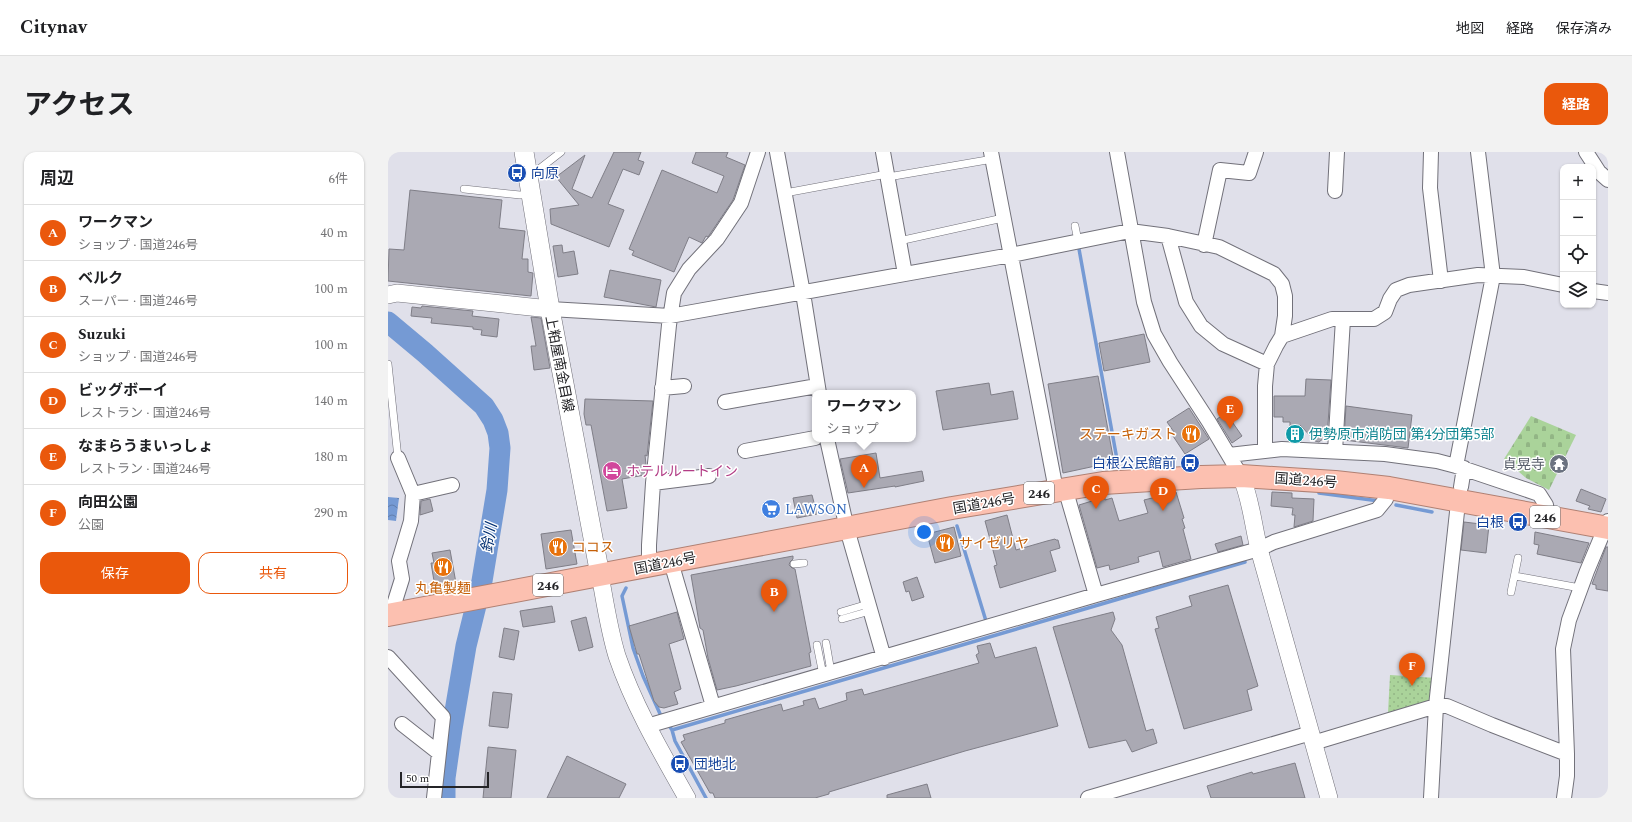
<!DOCTYPE html>
<html lang="ja">
<head>
<meta charset="utf-8">
<style>
	:root { --surface:#fff; --page:#f2f2f2; --text:#202124; --muted:#757577; --line:#e0e0e0; --accent:#ea580c }
	body { margin:0; font-family:Spectral,"Noto Sans JP",serif; background:var(--page); color:var(--text) }
	.controls { position:absolute; right:12px; top:12px; display:grid; overflow:hidden; border-radius:8px; box-shadow:0 1px 3px #0004 }
	.controls button { width:36px; height:36px; display:grid; place-items:center; padding:0; border:0; border-bottom:1px solid var(--line); background:var(--surface); color:var(--text); font:20px sans-serif }
	.scale { position:absolute; left:12px; bottom:10px; width:89px; box-sizing:border-box; padding-left:4px; border:2px solid #242427; border-top:0; font-size:11px; line-height:14px; white-space:nowrap; color:#242427; -webkit-text-stroke:3px #fff; paint-order:stroke }
	.you { position:absolute; left:536px; top:380px; width:14px; height:14px; margin:-10px; border:3px solid #fff; border-radius:50%; background:#1a73e8; box-shadow:0 0 0 6px #1a73e833 }
	.badge { display:grid; place-items:center; width:26px; height:26px; border-radius:50%; background:var(--accent); color:#fff; font-size:13px; font-weight:700 }
	.pin { position:absolute; translate:-50% -33px; filter:drop-shadow(0 1px 2px #0008) }
	.pin::after { content:''; position:absolute; top:21px; width:14px; height:12px; background:inherit; clip-path:polygon(0 0,100% 0,50% 100%) }
	.popup { position:absolute; left:424px; top:238px; width:104px; height:52px; box-sizing:border-box; display:grid; place-content:center; border-radius:8px; background:var(--surface); filter:drop-shadow(0 1px 3px #0005); font-size:13px; white-space:nowrap; color:var(--muted) }
	.popup b { font-size:15px; color:var(--text) }
	.popup::after { content:''; position:absolute; left:50%; top:100%; margin-left:-8px; border:8px solid transparent; border-top-color:var(--surface) }
	.list { margin:0; padding:0; list-style:none }
	h2 { display:flex; justify-content:space-between; align-items:center; height:52px; margin:0; padding:0 16px; font-size:17px }
	h2 small { font-size:13px; font-weight:400; color:var(--muted) }
	.list li { display:grid; grid-template-columns:26px 1fr auto; gap:12px; align-items:center; box-sizing:border-box; height:56px; padding:0 16px; border-top:1px solid var(--line) }
	.list b { display:block; font-size:15px; white-space:nowrap }
	.list p { margin:0; font-size:13px; white-space:nowrap; color:var(--muted) }
	.list em { font-size:13px; font-style:normal; color:var(--muted) }
	.actions { display:flex; gap:8px; padding:12px 16px }
	.actions a { flex:1; padding:9px 0; border:1px solid var(--accent); border-radius:12px; text-align:center; font-size:14px; color:var(--accent) }
	.actions .main { background:var(--accent); color:#fff }
	.icon { flex:none; width:22px; height:22px; fill:none; stroke:currentColor; stroke-width:2; stroke-linecap:round; stroke-linejoin:round }
	.map { position:relative; flex:none; width:1220px; height:646px; overflow:hidden; border-radius:12px }
	header { display:flex; align-items:center; gap:24px; box-sizing:border-box; height:56px; padding:0 20px; background:var(--surface); border-bottom:1px solid var(--line) }
	header strong { font-size:19px }
	nav { display:flex; gap:22px; margin-inline-start:auto; font-size:14px }
	.intro { display:flex; align-items:center; justify-content:space-between; box-sizing:border-box; height:96px; padding:0 24px }
	h1 { margin:0; font-size:28px }
	.button { padding:10px 18px; border-radius:12px; background:var(--accent); color:#fff; font-size:14px; font-weight:700 }
	main { display:flex; gap:24px; padding:0 24px }
	aside { flex:1; background:var(--surface); border-radius:12px; box-shadow:0 1px 3px #0004 }
	.map>svg:first-child { display:block }
</style>
</head>
<body>
<header>
<strong>Citynav</strong>
<nav><a>地図</a><a>経路</a><a>保存済み</a></nav>
</header>
<div class="intro"><h1>アクセス</h1><a class="button">経路</a></div>
<main>
<aside>
<h2>周辺<small>6件</small></h2>
<ul class="list">
<li><span class="badge">A</span><div><b>ワークマン</b><p>ショップ · 国道246号</p></div><em>40 m</em></li>
<li><span class="badge">B</span><div><b>ベルク</b><p>スーパー · 国道246号</p></div><em>100 m</em></li>
<li><span class="badge">C</span><div><b>Suzuki</b><p>ショップ · 国道246号</p></div><em>100 m</em></li>
<li><span class="badge">D</span><div><b>ビッグボーイ</b><p>レストラン · 国道246号</p></div><em>140 m</em></li>
<li><span class="badge">E</span><div><b>なまらうまいっしょ</b><p>レストラン · 国道246号</p></div><em>180 m</em></li>
<li><span class="badge">F</span><div><b>向田公園</b><p>公園</p></div><em>290 m</em></li>
</ul>
<div class="actions"><a class="main">保存</a><a>共有</a></div>
</aside>
<div class="map">
<svg width="1220" height="646" viewBox="0 0 1220 646">
	<defs>
		<pattern id="cemetery-stones" width="16" height="16" patternUnits="userSpaceOnUse"><rect width="16" height="16" fill="#aad39a"/><path d="M2 7V4a2 2 0 0 1 4 0v3zM10 15v-3a2 2 0 0 1 4 0v3z" fill="#92b585"/></pattern>
		<pattern id="park-dots" width="8" height="8" patternUnits="userSpaceOnUse"><rect width="8" height="8" fill="#aad39a"/><path d="M2 2h.1M6 6h.1" fill="none" stroke="#92b585" stroke-width="1.8" stroke-linecap="round"/></pattern>
		<pattern id="water-waves" width="16" height="10" patternUnits="userSpaceOnUse"><rect width="16" height="10" fill="#759ad4"/><path d="M0 5q4-4 8 0t8 0" fill="none" stroke="#607dac"/></pattern>
	</defs>
	<rect width="100%" height="100%" fill="#e0e0ea"/>
	<path fill="url(#cemetery-stones)" d="M1143,264L1188,283L1161,338L1138,326L1116,307Z"/>
	<path fill="url(#park-dots)" d="M1002,523L1048,526L1045,542L1039,551L1000,561Z"/>
	<path fill="url(#water-waves)" d="M0,345L11,346L8,369L0,368Z"/>
	<g fill="none" stroke-linecap="round" stroke-linejoin="round">
		<path stroke="#759ad4" stroke-width="3.5" d="M691,97L730,313
			M931,341L991,349
			M1008,353L1044,360
			M569,374L598,469
			M238,436L234,444L245,496L255,524L273,564
			M282,575L284,578L287,589L318,646
			M284,578L857,410"/>
		<path stroke="#759ad4" stroke-width="21" d="M0,170L37,201L96,254L105,268L110,281L112,296L109,338L94,429L78,494L64,577L57,626V646"/>
	</g>
	<path fill="#aaa9b3" stroke="#7f7e87" d="M226,0H253L250,8L256,10L251,23L235,17L220,52L236,58L221,95L163,72L162,57L191,53L168,25L197,3L184,37L204,46Z
		M308,0H340L338,5L357,13L345,48L322,82L320,85L318,84L314,91L301,85L286,120L244,103L246,99L241,97L274,18L329,41L336,24L304,11Z
		M22,38L114,48L111,76L137,79L134,107H140V120L145,121L143,144L0,129L1,97L16,98Z
		M174,93L175,101L186,99L190,122L170,125L165,94Z
		M222,118L273,128L268,155L216,145Z
		M34,154L85,159L84,164L111,167L109,185L93,183L94,178L85,177V175L43,171L44,166L23,164L24,155L33,156Z
		M143,165L153,166L162,216L146,218L143,194H148Z
		M756,182L762,210L716,219L711,191Z
		M710,224L726,310L675,321L660,232Z
		M918,227L943,228L939,286H936L931,290L927,289L912,273V289H902V270H895V265H886V244H917Z
		M601,231L603,243L625,239L630,267L555,278L548,239Z
		M197,247L265,249L259,304L257,303L258,313L257,323L234,327L239,356L219,359L203,273H198L196,262Z
		M958,254L1024,263L1020,296L956,288Z
		M801,256L821,287L797,302L783,281L786,280L779,270Z
		M838,261L854,284L844,291L829,267Z
		M488,301L492,326L534,319L536,329L507,335V334L460,341L452,307Z
		M1193,337L1218,347L1213,360L1200,357L1202,354L1188,349Z
		M788,340L796,366L794,367L797,376L795,377L803,407L775,415L771,399L750,405L751,410L722,418L721,413L709,416L691,353L717,345V348L724,346L731,369L760,361L756,348Z
		M884,340L904,341V346L926,347L925,369L906,375L907,363H904L905,356L883,354Z
		M424,343L429,362L409,366L405,346Z
		M42,347L45,359L32,363L33,349Z
		M619,363L628,398L659,389L667,387L668,388H670L672,396L662,399L668,419L612,436L606,414L609,413L597,369Z
		M1076,370L1101,373L1098,401L1073,398Z
		M566,375L573,404L547,411L539,382Z
		M183,378L189,412L158,417L153,382Z
		M1147,380L1201,391L1193,411L1149,402L1151,393L1146,392Z
		M853,384L855,393L830,400L827,392Z
		M1218,395H1220V439L1208,437V433L1204,432Z
		M62,398L68,431L47,435L43,411H46L44,401Z
		M405,404V407L402,410L401,413L404,416L407,417L423,500L421,501L423,514L348,534L329,538L320,506L315,478L312,476L303,423Z
		M529,425L536,445L524,449L521,439L518,440L515,430Z
		M840,433L870,534L859,538L864,558L796,577L767,477L771,476L768,465L804,454L801,444Z
		M164,454L167,470L135,475L132,459Z
		M289,460L296,487L281,492L293,537L286,540L290,552L276,556L271,555L266,549L251,502H249L241,474Z
		M725,460L727,467L723,478L734,493L758,579L765,577L769,591L744,600L738,588L701,596L665,475Z
		M198,465L205,495L191,499L183,469Z
		M116,476L131,479L126,508L111,505Z
		M602,491L607,506L648,495L670,574L577,599L441,640V642L427,646H327L325,641H322L293,590L297,588L295,583L337,571V568L393,552L395,559L416,553L415,549L427,546L431,557L459,548L458,541L474,537L476,543L591,511L588,503L591,501L589,494Z
		M105,540L124,542L120,576L101,574Z
		M100,595L128,598L123,646H95Z
		M179,604L238,632L231,646H159Z
		M907,611L917,646H823L819,634L864,620L865,622Z
		M539,632L543,646H499V643Z"/>
	<g fill="none" stroke-linecap="round" stroke-linejoin="round">
		<g stroke="#72717a" stroke-width="8">
			<path id="service" d="M142,24L173,0
				M500,25L605,7
				M76,37L132,43L143,42
				M397,41L499,22
				M687,74L690,89
				M511,89L615,66
				M0,212L10,306
				M406,412L416,411
				M1127,424L1192,436
				M1123,440L1130,406
				M453,460L480,452
				M454,467L482,459
				M438,491L443,520
				M429,493L435,523"/>
		</g>
		<g stroke="#72717a" stroke-width="16">
			<path id="minor" d="M389,0L415,141L431,241
				M495,0L517,122
				M603,0L668,338
				M729,0L756,150L766,182L782,210L821,270L853,324
				M1043,0L1042,36L1053,129
				M1198,0L1211,20L1220,28
				M947,39L949,0
				M780,84L798,150L813,174L835,192L879,212
				M816,93L832,18L861,21L868,0
				M1205,139L1220,141
				M162,157L282,164L623,103L742,79L780,84L831,95L886,122L894,132L897,144V164L894,184L888,194L879,212L877,234V298
				M894,184L944,167H986L997,160L1002,147L1008,138L1021,133L1090,123L1136,125L1175,133
				M274,236L296,234
				M337,250L429,234
				M439,287L459,377L496,506
				M357,299L427,286
				M947,299L955,167
				M841,303L894,297L997,302L1049,309L1068,314L1151,342L1158,353L1160,365
				M1068,314L1105,124L1090,0
				M265,331L321,324
				M1073,335L1076,316
				M677,336L708,443
				M25,342L64,333
				M283,410L325,554
				M261,414V393L265,331L281,173L286,141L301,117L329,87L353,51L370,0
				M3,462L14,427L11,409L23,369L25,342L10,306
				M0,505L55,565L46,646
				M14,572L51,601
				M259,574L708,443L871,397L886,390L989,358L998,347L1001,336
				M925,591L1048,554H1059L1104,573L1179,602
				M700,646L923,581
				M1043,646L1048,554L1069,360
				M1176,646L1179,624V602L1175,497L1181,468L1199,419L1220,369"/>
		</g>
		<g stroke="#72717a" stroke-width="18">
			<path id="tertiary" d="M0,143L9,141L162,157
				M853,324C863,347 865,373 871,397L941,646
				M212,423C217,450 221,478 229,504C246,554 273,600 299,646"/>
		</g>
		<g stroke="#72717a" stroke-width="20">
			<path id="secondary" d="M136,0L162,157L212,423"/>
		</g>
		<g stroke="#b08073" stroke-width="24">
			<path id="trunk" d="M0,463L564,356L715,331L813,325L853,324L947,330L1001,336L1220,376"/>
		</g>
		<use href="#service" stroke="#fff" stroke-width="7"/>
		<use href="#minor" stroke="#fff" stroke-width="14"/>
		<use href="#tertiary" stroke="#fff" stroke-width="17"/>
		<use href="#secondary" stroke="#fff" stroke-width="19"/>
		<use href="#trunk" stroke="#fcc0b0" stroke-width="22"/>
	</g>
	<defs>
		<g id="bus-disc" transform="scale(1)"><circle r="9.5" fill="#1a4fb4" stroke="#fff"/><path d="M-5-6H5V4H4V6H2V4H-2V6H-4V4H-5ZM-3.5-4V0h7V-4ZM-3.5 1.2v1.5H-2V1.2ZM2 1.2v1.5H3.5V1.2Z" fill="#fff"/></g>
		<g id="restaurant-disc" transform="scale(1)"><circle r="9.5" fill="#e8710a" stroke="#fff"/><path d="M-5-6h1v4h1v-4h1v4h1v-4h1v5L-1.5 .5V6h-2V.5L-5-1ZM5-6V6H3V1.5H1.5Q1.5-4 5-6Z" fill="#fff"/></g>
		<g id="building-disc" transform="scale(1)"><circle r="9.5" fill="#0f9aa8" stroke="#fff"/><path d="M-4-6H4V6H1V3H-1V6H-4ZM-2.5-4.3h1.7v1.8h-1.7ZM.8-4.3h1.7v1.8H.8ZM-2.5-1h1.7V.8h-1.7ZM.8-1h1.7V.8H.8Z" fill="#fff"/></g>
		<g id="temple-disc" transform="scale(1)"><circle r="9.5" fill="#6b7280" stroke="#fff"/><path d="M0-6L5-2H3V0L6.5 2.5H4V6H1.5V3h-3V6H-4V2.5H-6.5L-3 0V-2H-5Z" fill="#fff"/></g>
		<g id="hotel-disc" transform="scale(1)"><circle r="9.5" fill="#d1479c" stroke="#fff"/><path d="M-6-4.5h1.5V1H6V5H4.5V3h-9V5H-6ZM-4 0a1.8 1.8 0 1 1 3.6 0ZM.5 0V-2.5h3Q6-2.5 6 0Z" fill="#fff"/></g>
		<g id="supermarket-disc" transform="scale(1)"><circle r="9.5" fill="#3f7fe0" stroke="#fff"/><path d="M-6-5.5h2.5l.6 2H6L4.5 2H-2.5L-4.4-4H-6ZM-1.5 3.2a1.3 1.3 0 1 0 .1 0ZM3 3.2a1.3 1.3 0 1 0 .1 0Z" fill="#fff"/></g>
	</defs>
	<g fill-rule="evenodd">
		<use href="#bus-disc" x="129" y="21"/>
		<use href="#restaurant-disc" x="803" y="282"/>
		<use href="#building-disc" x="907" y="282"/>
		<use href="#bus-disc" x="802" y="311"/>
		<use href="#temple-disc" x="1171" y="312"/>
		<use href="#hotel-disc" x="224" y="319"/>
		<use href="#supermarket-disc" x="383" y="357"/>
		<use href="#bus-disc" x="1130" y="370"/>
		<use href="#restaurant-disc" x="557" y="391"/>
		<use href="#restaurant-disc" x="170" y="395"/>
		<use href="#restaurant-disc" x="55" y="415"/>
		<use href="#bus-disc" x="292" y="612"/>
	</g>
	<g text-anchor="middle" stroke-width="3" stroke-linejoin="round" paint-order="stroke">
		<g fill="#fff" stroke="#666668" stroke-width="1">
			<rect x="636" y="330" width="30" height="22" rx="3"/>
			<rect x="1142" y="354" width="30" height="22" rx="3"/>
			<rect x="145" y="422" width="30" height="22" rx="3"/>
		</g>
		<g font-size="13" font-weight="bold" fill="#242427">
			<text x="651" y="346">246</text>
			<text x="1157" y="370">246</text>
			<text x="160" y="438">246</text>
		</g>
		<g font-size="14" fill="#164399" stroke="#fff" text-anchor="start">
			<text x="143" y="26">向原</text>
			<text x="788" y="316" text-anchor="end">白根公民館前</text>
			<text x="1116" y="375" text-anchor="end">白根</text>
			<text x="306" y="617">団地北</text>
		</g>
		<g font-size="14" fill="#242427" stroke="#fff">
			<text transform="translate(172 212) rotate(79)" y="5">上粕屋南金目線</text>
			<text transform="translate(918 328) rotate(4)" y="5">国道246号</text>
			<text transform="translate(596 351) rotate(-10)" y="5">国道246号</text>
			<text transform="translate(277 411) rotate(-11)" y="5">国道246号</text>
		</g>
		<g font-size="14" fill="#c56008" stroke="#fff" text-anchor="start">
			<text x="789" y="287" text-anchor="end">ステーキガスト</text>
			<text x="571" y="396">サイゼリヤ</text>
			<text x="184" y="400">ココス</text>
			<text x="55" y="441" text-anchor="middle">丸亀製麺</text>
		</g>
		<g font-size="14" fill="#0d838f" stroke="#fff" text-anchor="start">
			<text x="921" y="287">伊勢原市消防団 第4分団第5部</text>
		</g>
		<g font-size="14" fill="#5b616d" stroke="#fff" text-anchor="end">
			<text x="1157" y="317">貞晃寺</text>
		</g>
		<g font-size="14" fill="#b23c85" stroke="#fff" text-anchor="start">
			<text x="238" y="324">ホテルルートイン</text>
		</g>
		<g font-size="14" fill="#366cbe" stroke="#fff" text-anchor="start">
			<text x="397" y="362">LAWSON</text>
		</g>
		<g font-size="15" font-style="italic" fill="#002e71" stroke="#fff">
			<text transform="translate(101 386) rotate(-81)" y="5">鈴川</text>
		</g>
	</g>
</svg>
<div class="controls">
<button>+</button>
<button>−</button>
<button><svg class="icon" aria-label="locate" viewBox="0 0 24 24"><circle cx="12" cy="12" r="6"/><path d="M12 2v4M12 18v4M2 12h4M18 12h4"/></svg></button>
<button><svg class="icon" aria-label="layers" viewBox="0 0 24 24"><path d="M12 4l9 5-9 5-9-5zM3 14l9 5 9-5"/></svg></button>
</div>
<div class="scale">50 m</div>
<div class="you"></div>
<div class="pin badge" style="left:476px;top:336px">A</div>
<div class="popup"><b>ワークマン</b>ショップ</div>
<div class="pin badge" style="left:386px;top:460px">B</div>
<div class="pin badge" style="left:708px;top:357px">C</div>
<div class="pin badge" style="left:775px;top:359px">D</div>
<div class="pin badge" style="left:842px;top:277px">E</div>
<div class="pin badge" style="left:1024px;top:534px">F</div>
</div>
</main>
</body>
</html>
